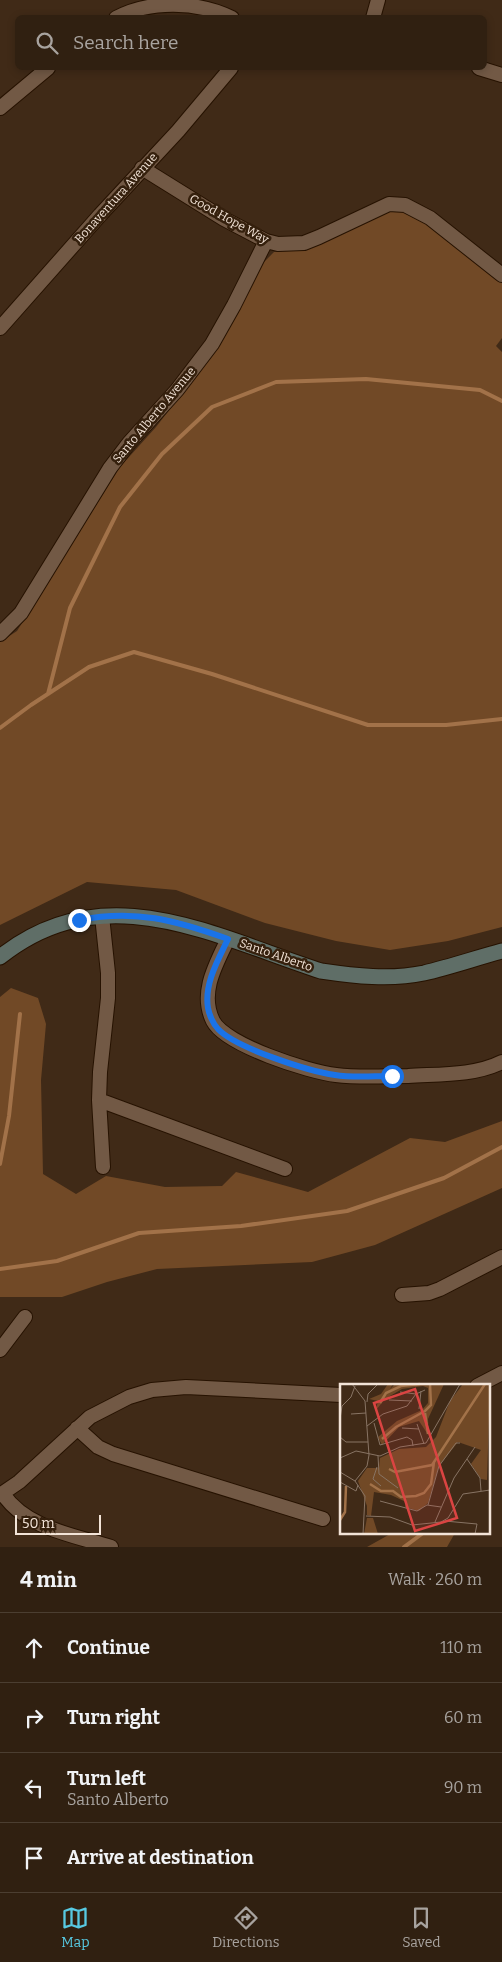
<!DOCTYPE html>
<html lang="en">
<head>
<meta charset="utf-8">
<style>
	:root { --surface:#302011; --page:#3c2d1f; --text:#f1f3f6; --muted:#a8a39f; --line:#4b3e31; --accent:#57c9e2 }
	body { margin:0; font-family:Bitter,serif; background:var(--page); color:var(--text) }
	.scale { position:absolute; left:15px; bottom:12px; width:86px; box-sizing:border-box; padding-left:5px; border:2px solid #f3e4d8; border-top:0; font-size:14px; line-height:18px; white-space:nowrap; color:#f3e4d8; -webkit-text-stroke:4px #35200d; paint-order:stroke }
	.stop { position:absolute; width:15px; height:15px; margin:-11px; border:4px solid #1a73e8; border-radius:50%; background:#fff }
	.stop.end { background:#1a73e8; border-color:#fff; box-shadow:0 1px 5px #0008 }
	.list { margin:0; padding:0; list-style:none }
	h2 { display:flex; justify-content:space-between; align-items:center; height:65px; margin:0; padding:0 20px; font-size:21px }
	h2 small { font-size:16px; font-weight:400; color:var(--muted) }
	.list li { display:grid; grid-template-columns:32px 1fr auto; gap:15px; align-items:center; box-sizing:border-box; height:70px; padding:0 20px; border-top:1px solid var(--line) }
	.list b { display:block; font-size:19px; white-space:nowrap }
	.list p { margin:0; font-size:16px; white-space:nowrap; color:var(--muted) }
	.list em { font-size:16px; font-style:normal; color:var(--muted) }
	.icon { flex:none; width:28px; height:28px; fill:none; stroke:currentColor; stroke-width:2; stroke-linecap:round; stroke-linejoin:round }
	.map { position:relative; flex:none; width:502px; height:1547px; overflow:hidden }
	.search { position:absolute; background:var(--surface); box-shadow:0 2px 8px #0003; left:15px; right:15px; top:15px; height:55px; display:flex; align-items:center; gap:12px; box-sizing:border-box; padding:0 18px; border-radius:8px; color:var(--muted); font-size:19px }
	.sheet { height:345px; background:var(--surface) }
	nav { display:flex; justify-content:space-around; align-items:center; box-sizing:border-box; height:70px; border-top:1px solid var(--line); background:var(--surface); font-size:14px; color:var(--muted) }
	nav a { display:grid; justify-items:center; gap:2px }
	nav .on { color:var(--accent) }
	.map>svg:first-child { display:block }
</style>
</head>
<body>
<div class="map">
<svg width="502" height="1547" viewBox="0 0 502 1547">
	<rect width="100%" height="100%" fill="#402a17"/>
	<path fill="#714926" d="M394,208L419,218L502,281V338L496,346L502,352V927L448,941L390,950L336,941L265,923L176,890L87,882L0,925V642L17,631L120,467L156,427L195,377L262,264L274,252L300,248L330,240L362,223Z
		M11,988L38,998L46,1024L41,1080L43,1174L76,1194L106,1176L165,1187L222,1186L236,1172L308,1192L410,1138L445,1142L502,1121V1188L375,1245L312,1262L157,1269L107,1282L62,1297H0V997Z
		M392,1533H455L447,1547H367Z"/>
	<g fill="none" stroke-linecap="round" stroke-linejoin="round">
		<path stroke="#a27249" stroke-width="4" d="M48,694L70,608L120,507L162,454L212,407L276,382L366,379L480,390L502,401
			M0,728L31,705L89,667L134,652L212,674L368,725H446L502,719
			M0,1164L9,1116L20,1014
			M0,1269L57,1261L139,1233L241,1226L347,1211L444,1178L502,1147
			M404,1547L423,1533"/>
		<g stroke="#261201" stroke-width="16">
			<path id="street" d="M116,18C150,0 197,1 232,18
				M373,18L378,0
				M479,68L502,75
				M0,108L48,68
				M142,168L224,219L266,241L278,244L304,243L319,237L389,204L405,205L430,218L502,275
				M0,328L100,215L178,131L231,68
				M0,634L21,613L110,468L129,443L177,390L212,344L234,305L266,241
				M102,916L108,973V998L100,1072L99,1100L103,1167
				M228,939C216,964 199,993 213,1021C225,1045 309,1072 336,1075C360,1078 385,1076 408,1076C439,1074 474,1076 502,1062
				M99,1100L285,1169
				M402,1295L429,1293L440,1289L502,1257
				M0,1350L25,1317
				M477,1386L502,1373
				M77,1428L98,1447L113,1454L323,1519
				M3,1494C27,1529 74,1535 111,1547
				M0,1495L19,1482L90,1417L129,1397L152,1390L186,1387L341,1395"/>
		</g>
		<g stroke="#261201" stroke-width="17">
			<path id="secondary" d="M0,957C104,874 213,936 321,971C355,976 390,980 424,973C450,967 476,958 502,951"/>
		</g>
		<use href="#street" stroke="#725945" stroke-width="14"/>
		<use href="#secondary" stroke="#5f6e67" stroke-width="15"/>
	</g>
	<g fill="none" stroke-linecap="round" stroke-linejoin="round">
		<path stroke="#1a73e8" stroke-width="6" d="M79,920C135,909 175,920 228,939C218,960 204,984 208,1008C209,1014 213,1024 218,1029C236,1048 308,1071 335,1075C353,1078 373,1076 392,1076"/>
	</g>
	<g text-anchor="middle" stroke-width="5" stroke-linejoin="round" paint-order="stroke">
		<g font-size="12" fill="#f3e4d8" stroke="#35200d">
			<text transform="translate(116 198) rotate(-48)" y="4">Bonaventura Avenue</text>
			<text transform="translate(229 219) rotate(29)" y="4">Good Hope Way</text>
			<text transform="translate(154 415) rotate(-50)" y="4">Santo Alberto Avenue</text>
			<text transform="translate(276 955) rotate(19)" y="4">Santo Alberto</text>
		</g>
	</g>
	<g transform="translate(340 1384)">
		<rect width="150" height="150" fill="#402a17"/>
		<path d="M48,0H53L50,5L55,0H104L88,35L89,52L79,37L59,43L42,61L38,53L57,37L82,26L88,19V4L83,2L62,5L45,15L36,26L38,17L29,15L41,10ZM123,0H150L147,96L141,95L131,80L141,66L118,58L99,82L88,119L79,127L65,123L66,118L51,111L34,108L31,132L27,131V122L18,97L27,84H39L40,74L59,65L86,63L96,53L110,17ZM27,134H33L38,150H24Z" fill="#714926"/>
		<path fill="none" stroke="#a27249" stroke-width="2.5" d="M40,19L46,9L61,2L80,0M85,29L88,50M42,55L56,43L85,27L91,21L90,0M49,85L55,88L92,81L145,0M30,100L41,107H53L61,113L76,112L84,109L91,100L94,78M0,136L5,128L6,102"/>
		<path fill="none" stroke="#887464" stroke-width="1" d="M12,0L25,17L29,71L27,82L15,97M60,8L76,10M49,16L72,17M27,18L28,10L38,0M79,25L81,7M11,30L26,29M0,35L2,22L11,13L15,2M34,39L40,61L67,53L72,56L73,62M77,40L84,60M27,42L43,30L67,22L76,10L85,6M62,44L79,45M0,53L6,58H28M38,72L39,90L58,104M0,74L16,67L40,72L60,63L86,59L120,0M127,75L140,94L141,107M37,83L33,95L41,102M0,88L15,97L25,112L23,150M0,98L16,107L18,101M40,117L77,127L87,121L101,123M88,121L99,82L116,59H120M26,132L50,133L72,141L101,138L108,134L123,110L150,106M105,137L137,140L135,150M95,138L114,94L135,63"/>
		<path fill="#da4442" fill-opacity="0.15" stroke="#da4442" stroke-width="2.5" d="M75,5L117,134L75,147L34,19Z"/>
		<rect width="150" height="150" fill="none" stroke="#f3e4d8" stroke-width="2.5"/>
	</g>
</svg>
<div class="scale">50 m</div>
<div class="stop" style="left:392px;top:1076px"></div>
<div class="stop end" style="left:79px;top:920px"></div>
<div class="search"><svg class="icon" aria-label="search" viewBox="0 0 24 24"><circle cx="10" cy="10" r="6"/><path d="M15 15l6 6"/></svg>Search here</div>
</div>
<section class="sheet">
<h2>4 min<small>Walk · 260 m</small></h2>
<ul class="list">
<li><svg class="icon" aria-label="ahead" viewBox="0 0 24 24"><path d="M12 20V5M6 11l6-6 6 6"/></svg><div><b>Continue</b></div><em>110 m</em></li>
<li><svg class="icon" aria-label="right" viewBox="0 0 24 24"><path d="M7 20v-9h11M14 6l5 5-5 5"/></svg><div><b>Turn right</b></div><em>60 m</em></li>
<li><svg class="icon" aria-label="left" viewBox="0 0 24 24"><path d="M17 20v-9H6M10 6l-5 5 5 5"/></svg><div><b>Turn left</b><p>Santo Alberto</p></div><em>90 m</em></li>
<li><svg class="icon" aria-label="arrive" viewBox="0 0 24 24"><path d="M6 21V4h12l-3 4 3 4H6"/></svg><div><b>Arrive at destination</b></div></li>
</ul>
</section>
<nav>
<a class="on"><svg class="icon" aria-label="map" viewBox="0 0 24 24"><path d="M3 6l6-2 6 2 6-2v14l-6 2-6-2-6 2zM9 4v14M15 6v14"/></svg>Map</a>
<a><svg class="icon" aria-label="directions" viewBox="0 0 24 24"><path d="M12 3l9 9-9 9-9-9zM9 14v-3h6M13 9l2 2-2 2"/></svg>Directions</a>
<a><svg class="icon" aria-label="saved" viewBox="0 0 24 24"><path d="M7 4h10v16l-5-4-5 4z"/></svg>Saved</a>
</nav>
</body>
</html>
